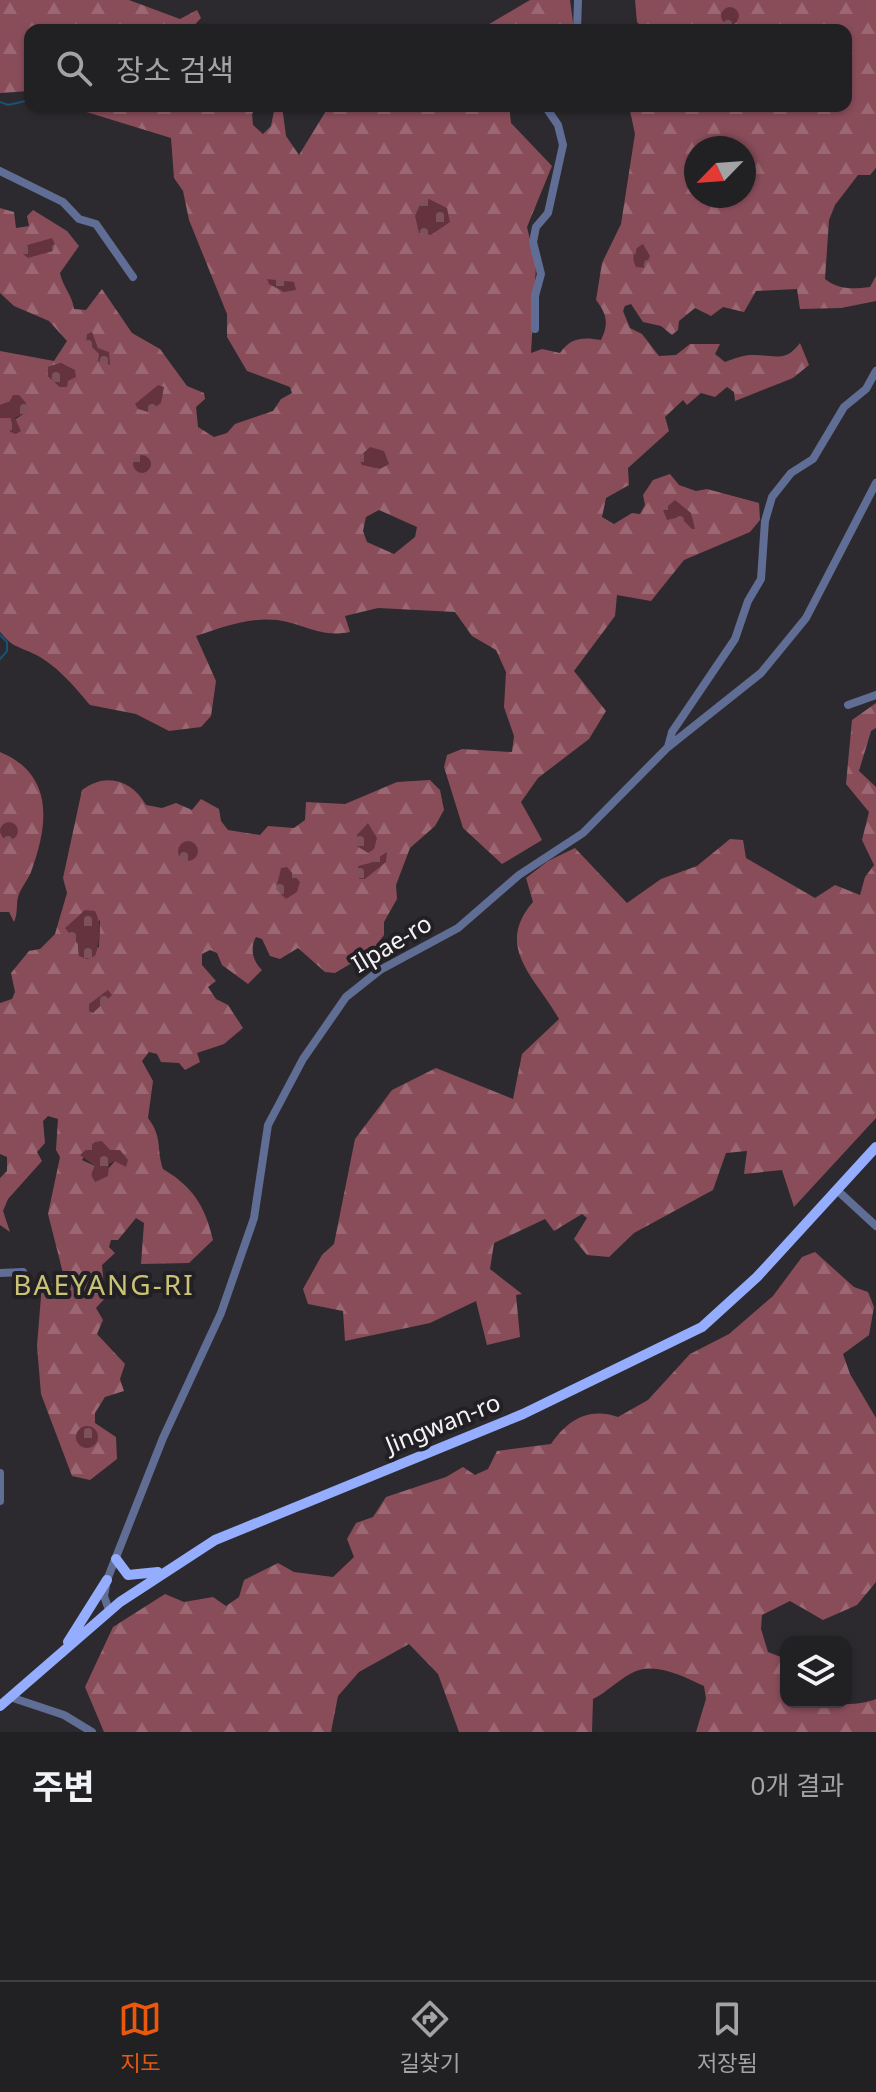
<!DOCTYPE html>
<html lang="ko">
<head>
<meta charset="utf-8">
<style>
	:root { --surface:#212022; --page:#2d2d2f; --text:#f1f3f6; --muted:#a2a3a5; --line:#3e3e40; --accent:#ea580c }
	body { margin:0; font-family:"Noto Sans","Noto Sans KR",sans-serif; background:var(--page); color:var(--text) }
	.controls { position:absolute; right:24px; bottom:24px; display:grid; overflow:hidden; border-radius:16px; box-shadow:0 2px 6px #0004 }
	.controls button { width:72px; height:72px; display:grid; place-items:center; padding:0; border:0; border-bottom:2px solid var(--line); background:var(--surface); color:var(--text); font:40px sans-serif }
	.compass { position:absolute; left:684px; top:136px; width:72px; height:72px; border-radius:50%; background:var(--surface); box-shadow:0 2px 6px #0004; rotate:245deg }
	.list { margin:0; padding:0; list-style:none }
	h2 { display:flex; justify-content:space-between; align-items:center; height:104px; margin:0; padding:0 32px; font-size:34px }
	h2 small { font-size:26px; font-weight:400; color:var(--muted) }
	.icon { flex:none; width:44px; height:44px; fill:none; stroke:currentColor; stroke-width:2; stroke-linecap:round; stroke-linejoin:round }
	.map { position:relative; flex:none; width:876px; height:1732px; overflow:hidden }
	.search { position:absolute; background:var(--surface); box-shadow:0 2px 6px #0004; left:24px; right:24px; top:24px; height:88px; display:flex; align-items:center; gap:20px; box-sizing:border-box; padding:0 28px; border-radius:16px; color:var(--muted); font-size:30px }
	.sheet { height:248px; background:var(--surface) }
	nav { display:flex; justify-content:space-around; align-items:center; box-sizing:border-box; height:112px; border-top:2px solid var(--line); background:var(--surface); font-size:22px; color:var(--muted) }
	nav a { display:grid; justify-items:center; gap:4px }
	nav .on { color:var(--accent) }
	.map>svg:first-child { display:block }
</style>
</head>
<body>
<div class="map">
<svg width="876" height="1732" viewBox="0 0 876 1732">
	<defs>
		<pattern id="forest-firs" width="22" height="20" patternUnits="userSpaceOnUse" patternTransform="scale(2)"><rect width="22" height="20" fill="#894d5a"/><path d="M5 1l3.5 6h-7zM16 11l3.5 6h-7z" fill="#9a6772"/></pattern>
		<pattern id="cemetery-stones" width="16" height="16" patternUnits="userSpaceOnUse" patternTransform="scale(2)"><rect width="16" height="16" fill="#65333e"/><path d="M2 7V4a2 2 0 0 1 4 0v3zM10 15v-3a2 2 0 0 1 4 0v3z" fill="#7c515a"/></pattern>
	</defs>
	<rect width="100%" height="100%" fill="#2c2a2e"/>
	<path fill="url(#forest-firs)" fill-rule="evenodd" d="M0,0H129L180,19L197,10L201,18L190,30H30V91L0,93Z
		M530,0H570L574,30H479Z
		M635,0H876V168L870,175H858L835,205L829,220L825,279C839,290 852,289 870,287L876,276V301L841,308L800,309L797,289L756,291L744,312L723,307L711,316L695,308L679,321L678,330L672,335L661,326L643,322L631,304L625,306L623,311L630,328L642,334L659,356L676,355L690,344H720L715,354L725,362C733,359 743,355 751,355C774,354 784,364 800,343L809,365L793,378L735,401L734,392L727,387L715,397L701,393L687,405L683,400L665,417L669,431L628,468L629,485L606,498L602,517L614,524L632,513L640,514L645,505L643,495L653,480L670,474L679,485L696,491L707,489L759,503L760,520L750,532L684,560L651,601L617,595L615,616L574,671L606,711L589,739L538,778L521,802L542,840L502,864L463,828L444,767L447,755L462,749L512,752L514,736L504,707L506,672L496,650L472,636L455,612L378,608L345,616L350,632C320,638 305,624 277,620C248,617 223,627 196,636L216,681L211,716L201,727L169,731L136,714L90,705C74,686 55,663 32,653C15,645 13,647 0,632V418L11,417L13,421L26,412L9,402L0,405V351L54,361L67,341L49,321L14,306L0,293V208L14,212L16,228L29,226L27,216L33,210L67,231L79,246L60,273C63,288 72,294 74,309L86,310L102,289L132,333L160,349L187,386L204,393L205,399L196,407L198,427L214,437L227,433L235,424L273,411L281,399L292,393L290,387L247,371L227,337V314L189,220L183,191L174,178L171,138L67,106H257L252,114L253,125L263,134L271,126L275,106H282L286,136L299,155L329,106H358L364,112L382,111L385,106H509L511,123L552,166L527,227L536,265L531,353L542,349L560,353C571,337 583,337 601,340C609,324 607,314 596,300L602,263L621,224L635,134L629,106H846V30H644L637,22ZM696,148H744V196H696ZM61,363L69,368L60,387L48,376V367ZM379,510L417,527L415,537L394,554L367,542L363,531L366,517Z
		M876,703V728L871,731L859,771L876,787V1118L794,1207L782,1170L744,1174L747,1151L726,1153L713,1190L634,1233L609,1257L587,1255L574,1239L587,1218L582,1214L554,1231L545,1219L494,1243L490,1269L522,1294L516,1295L520,1337L487,1345L476,1301L430,1323L345,1341L343,1311L308,1304L303,1289L322,1255L334,1244L355,1139L392,1090L436,1068L513,1099L522,1054L559,1019C535,977 494,947 533,902L526,878L548,861L575,848L627,903L661,879L697,866L730,839L743,840L746,858L815,898L835,885L860,895L865,877L874,865L862,840L869,812L846,784L852,720Z
		M0,752C53,774 49,822 32,869C29,879 21,887 18,897C16,906 18,913 14,922L9,912H0Z
		M430,780L440,790L444,810L435,826L410,848L396,885L397,899L384,922V935L372,951L335,973L325,972L298,948L280,959L270,956L262,939L256,937C250,947 252,961 262,970L248,984L222,965L217,953L210,950L202,954V965L216,981L208,987L216,999L228,1005L243,1028L224,1044L197,1053L200,1062L185,1070L179,1063L161,1062L157,1054L149,1052L142,1061L153,1081L148,1118C163,1138 156,1148 163,1169C193,1187 205,1206 213,1240L189,1263L141,1264L144,1223L136,1218L118,1240H111L109,1247L115,1253L102,1265L105,1298L96,1308L103,1320L97,1334L125,1364L120,1379L124,1391L105,1397L95,1413V1423L116,1437L117,1459L90,1480L72,1476L41,1394L37,1346L42,1284L62,1283L64,1277L48,1214L60,1157L56,1150L58,1119L48,1116L43,1121L45,1143L37,1152L42,1161L8,1199L3,1211L10,1232L0,1225V1178L7,1171V1157L0,1154V1003L12,999L15,992L11,973L29,951L40,949L55,934L67,893L63,878L82,790C106,772 132,780 146,805L162,808L176,803L192,810L201,799L219,809L221,821L228,830L260,835L268,826L294,828L305,820L306,802L345,804L397,782ZM100,920L99,947L79,956L78,944ZM90,1148L110,1150L126,1166L115,1161L108,1169L91,1175L95,1166L82,1160Z
		M815,1252L854,1287L868,1292L874,1307L869,1335L843,1354L850,1374L876,1418V1582L857,1605L823,1620L790,1601L762,1615L761,1629L768,1652L786,1659V1702C816,1702 851,1709 876,1699V1732H696L706,1699L704,1686C682,1676 653,1660 630,1674C617,1681 607,1692 593,1699L592,1732H459L438,1674L409,1644L359,1672L338,1696L331,1732H104L85,1687L113,1627L165,1594L184,1602L213,1597L226,1606L239,1597L244,1580L278,1563L294,1572L333,1577L354,1557L347,1539L356,1523L373,1517L386,1497L446,1477L463,1467L475,1475L488,1469L497,1451L551,1444C568,1420 588,1407 618,1417L648,1400L690,1354L729,1334L773,1296L802,1257Z"/>
	<path fill="url(#cemetery-stones)" d="M721 16a9 9 0 1 1 18 0a9 9 0 1 1-18 0Z
		M429,199L447,208L450,222L431,235L419,233L415,216L421,202Z
		M52,238L55,244L53,251L28,258L23,254L24,246Z
		M643,244L650,256L645,268L636,267C631,257 633,249 643,244Z
		M267,279L294,282L296,290L284,292L269,284Z
		M92,332L98,348L109,352L110,365L98,361L99,354L86,341L87,334Z
		M61,363L75,370L76,377L68,381L67,387H60L48,376V367Z
		M158,385L164,387L161,403L148,412L138,409L135,404Z
		M13,395H19L26,403L27,412L15,418L21,431L16,434L10,432L11,418H0V405L9,402Z
		M370,447L384,451L389,464L380,469L362,465L358,458Z
		M133 464a9 9 0 1 1 18 0a9 9 0 1 1-18 0Z
		M675,500L691,513L695,529H692L680,517L667,520L663,510Z
		M0 831a9 9 0 1 1 18 0a9 9 0 1 1-18 0Z
		M368,823L377,838L374,849L368,853L357,846V835Z
		M178 851a10 10 0 1 1 20 0a10 10 0 1 1-20 0Z
		M387,852L386,862L365,879H359L358,866L370,863Z
		M287,867L300,882L297,892L286,899L276,889L281,868Z
		M85,910L95,911C102,923 100,943 95,956L87,959L79,956L78,944L65,928Z
		M108,990L112,995L93,1013L89,1011V1004Z
		M102,1141L110,1150H120L128,1160L126,1167L115,1161L109,1164L108,1176L95,1182L91,1175L95,1166L80,1155L95,1142Z
		M76 1437a11 11 0 1 1 22 0a11 11 0 1 1-22 0Z"/>
	<g fill="none" stroke-linecap="round" stroke-linejoin="round">
		<path stroke="#175375" stroke-width="2" d="M0,102L8,105L30,100
			M0,635L7,642V651L0,659"/>
		<path stroke="#606d94" stroke-width="8" d="M577,30L578,0
			M0,171L63,202L79,219L96,224L133,277
			M535,329V296L541,274L533,242L536,227L548,213L563,145L558,125L545,106
			M848,705L876,695
			M668,747L672,732L735,639L748,601L761,579L765,521L772,497L791,473L813,459L844,407L866,389L876,371
			M838,1191L876,1226
			M0,1273L23,1272
			M0,1473V1501
			M109,1610L104,1596L107,1580L163,1438L221,1313L254,1218L268,1125L303,1059L346,997L380,970L458,928L519,875L583,833L668,747L761,673L806,618L876,483
			M10,1697L64,1715L92,1732"/>
		<path stroke="#94adfe" stroke-width="10" d="M116,1559L128,1575L158,1572
			M68,1642L107,1580
			M0,1706L120,1602L215,1540L523,1414L702,1327L757,1277L876,1147"/>
	</g>
	<g text-anchor="middle" stroke-width="8" stroke-linejoin="round" paint-order="stroke">
		<g font-size="24" fill="#f3f2f5" stroke="#222024">
			<text transform="translate(392 944) rotate(-31)" y="8">Ilpae-ro</text>
			<text transform="translate(443 1424) rotate(-22)" y="8">Jingwan-ro</text>
		</g>
		<g font-size="28" letter-spacing="2" fill="#cac274" stroke="#222024">
			<text x="104" y="1295">BAEYANG-RI</text>
		</g>
	</g>
</svg>
<div class="controls">
<button><svg class="icon" aria-label="layers" viewBox="0 0 24 24"><path d="M12 4l9 5-9 5-9-5zM3 14l9 5 9-5"/></svg></button>
</div>
<svg class="compass" viewBox="-18 -18 36 36"><path d="M0-13l5 13h-10z" fill="#e53935"/><path d="M0 13l5-13h-10z" fill="#a2a3a5"/></svg>
<div class="search"><svg class="icon" aria-label="search" viewBox="0 0 24 24"><circle cx="10" cy="10" r="6"/><path d="M15 15l6 6"/></svg>장소 검색</div>
</div>
<section class="sheet">
<h2>주변<small>0개 결과</small></h2>
<ul class="list">
</ul>
</section>
<nav>
<a class="on"><svg class="icon" aria-label="map" viewBox="0 0 24 24"><path d="M3 6l6-2 6 2 6-2v14l-6 2-6-2-6 2zM9 4v14M15 6v14"/></svg>지도</a>
<a><svg class="icon" aria-label="directions" viewBox="0 0 24 24"><path d="M12 3l9 9-9 9-9-9zM9 14v-3h6M13 9l2 2-2 2"/></svg>길찾기</a>
<a><svg class="icon" aria-label="saved" viewBox="0 0 24 24"><path d="M7 4h10v16l-5-4-5 4z"/></svg>저장됨</a>
</nav>
</body>
</html>
